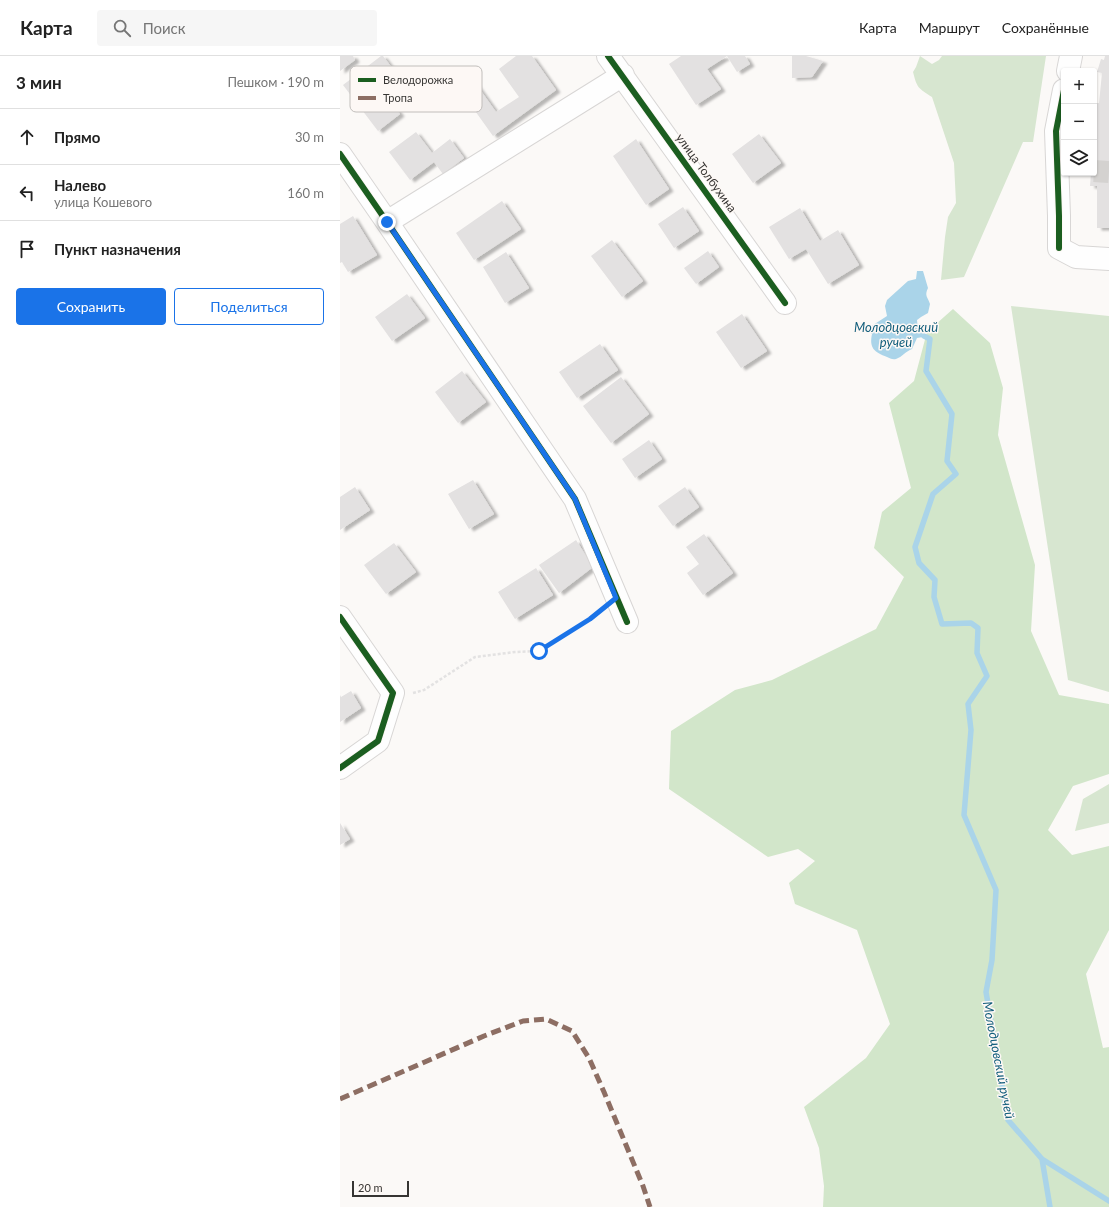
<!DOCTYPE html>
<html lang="ru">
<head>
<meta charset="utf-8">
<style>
	:root { --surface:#fff; --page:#f6f6f6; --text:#222; --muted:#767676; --line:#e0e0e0; --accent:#1a73e8 }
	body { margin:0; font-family:Lato,sans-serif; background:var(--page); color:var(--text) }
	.controls { position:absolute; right:12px; top:12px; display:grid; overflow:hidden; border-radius:4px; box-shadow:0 1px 3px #0004 }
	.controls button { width:36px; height:36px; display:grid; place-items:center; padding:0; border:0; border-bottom:1px solid var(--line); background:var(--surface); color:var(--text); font:20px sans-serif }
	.scale { position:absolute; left:12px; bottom:10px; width:57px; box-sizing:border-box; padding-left:4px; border:2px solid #363533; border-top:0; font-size:11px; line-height:14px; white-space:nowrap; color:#363533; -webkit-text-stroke:3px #fdf8f5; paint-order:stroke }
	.stop { position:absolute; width:12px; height:12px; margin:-9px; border:3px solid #1a73e8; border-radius:50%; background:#fff }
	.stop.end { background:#1a73e8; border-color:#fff; box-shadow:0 1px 4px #0008 }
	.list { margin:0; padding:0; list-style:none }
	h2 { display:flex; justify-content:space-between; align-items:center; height:52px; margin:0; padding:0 16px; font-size:17px }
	h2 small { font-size:13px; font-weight:400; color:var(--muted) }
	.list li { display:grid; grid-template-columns:26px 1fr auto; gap:12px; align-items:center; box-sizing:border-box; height:56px; padding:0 16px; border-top:1px solid var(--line) }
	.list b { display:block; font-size:15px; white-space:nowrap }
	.list p { margin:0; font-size:13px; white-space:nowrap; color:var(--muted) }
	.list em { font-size:13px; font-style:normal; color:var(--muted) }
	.actions { display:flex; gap:8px; padding:12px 16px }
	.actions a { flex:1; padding:9px 0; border:1px solid var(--accent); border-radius:4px; text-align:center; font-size:14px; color:var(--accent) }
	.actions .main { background:var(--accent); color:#fff }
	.icon { flex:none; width:22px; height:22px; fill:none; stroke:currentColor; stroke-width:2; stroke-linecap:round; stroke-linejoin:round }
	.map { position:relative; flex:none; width:769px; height:1151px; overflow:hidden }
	header { display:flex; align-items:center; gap:24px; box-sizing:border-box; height:56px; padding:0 20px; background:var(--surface); border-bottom:1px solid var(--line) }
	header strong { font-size:19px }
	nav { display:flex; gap:22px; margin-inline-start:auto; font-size:14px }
	.search { width:280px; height:36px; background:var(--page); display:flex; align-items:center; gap:10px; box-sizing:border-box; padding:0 14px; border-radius:4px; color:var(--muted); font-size:15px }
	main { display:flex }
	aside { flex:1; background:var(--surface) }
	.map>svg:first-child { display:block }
</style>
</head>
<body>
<header>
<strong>Карта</strong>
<div class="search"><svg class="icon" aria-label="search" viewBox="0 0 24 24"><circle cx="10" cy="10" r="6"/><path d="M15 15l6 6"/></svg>Поиск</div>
<nav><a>Карта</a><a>Маршрут</a><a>Сохранённые</a></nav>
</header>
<main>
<aside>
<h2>3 мин<small>Пешком · 190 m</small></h2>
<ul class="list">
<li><svg class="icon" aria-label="ahead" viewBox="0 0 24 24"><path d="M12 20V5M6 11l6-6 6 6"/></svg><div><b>Прямо</b></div><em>30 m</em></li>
<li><svg class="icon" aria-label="left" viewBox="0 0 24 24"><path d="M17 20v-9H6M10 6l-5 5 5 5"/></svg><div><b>Налево</b><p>улица Кошевого</p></div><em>160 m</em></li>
<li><svg class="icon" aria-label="arrive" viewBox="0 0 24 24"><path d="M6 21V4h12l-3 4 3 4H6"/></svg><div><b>Пункт назначения</b></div></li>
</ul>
<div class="actions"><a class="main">Сохранить</a><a>Поделиться</a></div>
</aside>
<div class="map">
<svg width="769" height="1151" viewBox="0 0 769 1151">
	<defs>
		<filter id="shadow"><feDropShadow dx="4.5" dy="2.5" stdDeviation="1" flood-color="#0004"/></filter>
	</defs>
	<rect width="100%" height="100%" fill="#fbf9f7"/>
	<path fill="#d7e6d0" d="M580,0L592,8L599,4L602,0H706L693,86H683L624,221L601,224L605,181L608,161L616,147L614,107L592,41C578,32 577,32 573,16L576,11Z
		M671,250L769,260V636L728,624Z
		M769,728V767L735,775L743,743Z"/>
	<path fill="#d2e6ca" d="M613,253L650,287L663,332L658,379L695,509L691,575L719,639L769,648V718L733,730L708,774L732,799L769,790V874L746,918L763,992L769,991V1151H483L484,1130L479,1092L464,1051L526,1002L550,968L517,874L455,848L449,827L475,805L458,793L428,801L329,733L331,675L395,634L432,624L536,573L564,521L534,492L542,456L571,432L549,347L574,325L587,276Z"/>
	<path fill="#aad4e9" d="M577,215H583L588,232C584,240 588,241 590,248L588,257L581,261L577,264L578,275H582L590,283L583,281L577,282L572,293C566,295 562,301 556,303C552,304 550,302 547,301C534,296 529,292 532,278L527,274L530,271L547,260L545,250L547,244L568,225L576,223Z"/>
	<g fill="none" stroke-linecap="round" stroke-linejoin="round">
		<path stroke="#aad4e9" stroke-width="5.5" d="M584,280L590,283L586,315L612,358L607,405L616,418L593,438L575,491L579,507L595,524L594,541L602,568L631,567L638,572L637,597L647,620L628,648L631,674L624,759L656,834L652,904L646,936L668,1064L702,1103L769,1145
			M702,1103L710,1151"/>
	</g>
	<path fill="#e3e1e1" filter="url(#shadow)" d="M0,0H13L15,4L0,15Z
		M41,0H43L68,33L51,46L60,58L38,75L3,29Z
		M176,0H192L216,34L153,80L123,38L136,28L156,56L179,41L159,13Z
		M341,0H405L410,8L397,16L387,0L367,13L381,33L356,49L329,8Z
		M452,0H466L483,5L472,21L452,22Z
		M765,0H769V172H757V130H750L751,117H754V47H759L762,17L757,16L761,3L764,4Z
		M76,76L92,97L110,83L124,102L103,118L94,106L70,124L49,96Z
		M419,78L441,107L413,127L392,98Z
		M296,83L329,133L306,149L273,100Z
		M162,145L181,173L134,204L116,177Z
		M343,151L359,175L334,192L318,168Z
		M460,152L480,185L498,174L519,209L488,228L466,193L449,203L429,171Z
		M13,160L37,199L8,216L2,206L0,207V168Z
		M272,184L303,225L282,241L251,200Z
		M368,195L379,211L356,228L344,212Z
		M166,196L189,232L165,247L143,211Z
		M67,238L85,262L52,285L35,261Z
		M402,258L427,295L401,312L376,276Z
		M260,288L278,314L237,342L219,316Z
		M122,315L146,346L118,367L95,336Z
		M281,321L309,358L271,387L243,350Z
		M309,384L322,403L295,422L282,403Z
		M133,424L154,458L129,473L108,438Z
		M15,431L30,454L0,474V441Z
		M345,431L359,451L333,470L318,450Z
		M364,478L393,517L363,539L347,517L359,508L346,491Z
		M236,484L253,511L219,537L199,509Z
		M54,487L76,516L46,538L24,509Z
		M196,512L213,539L175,563L158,536Z
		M11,635L21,652L0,666V639L1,641Z
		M0,767L10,783L0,789Z"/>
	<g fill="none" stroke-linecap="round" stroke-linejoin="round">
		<path stroke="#d4d2d0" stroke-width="22" stroke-dasharray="22 11" stroke-linecap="butt" d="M754,115L769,116"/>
		<g stroke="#d8d6d5" stroke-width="24">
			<path id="minor" d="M268,0L445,247
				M728,15L731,0
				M724,34L716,75L719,160V192L736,201L769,203
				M0,98L47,166L235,443L287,566
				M47,166L283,19
				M0,561L53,637L38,685L0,712"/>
		</g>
		<path stroke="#e3e2e2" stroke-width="2.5" stroke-dasharray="3 2" stroke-linecap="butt" d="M73,637L84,634L135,601L175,596L199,595L250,563L261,554"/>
		<use href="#minor" stroke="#fefefe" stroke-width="22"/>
		<path stroke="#8d6e63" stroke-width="5" stroke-dasharray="10 5" stroke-linecap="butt" d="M0,1043L144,980L183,965L206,963L232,975L249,1002L264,1036L303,1130L310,1151"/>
		<g stroke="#fdf8f5" stroke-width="8">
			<path id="cycleway" d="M268,0L445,247
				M0,98L47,166L235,443L287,566
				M719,192V160L716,75L724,34
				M0,561L53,637L38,685L0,712"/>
		</g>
		<use href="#cycleway" stroke="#1b5e20" stroke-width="6"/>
	</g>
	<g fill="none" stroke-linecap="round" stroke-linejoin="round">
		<path stroke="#1a73e8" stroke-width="5" d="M47,166L235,443L276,542L250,563L199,595"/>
	</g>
	<g text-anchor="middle" stroke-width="3" stroke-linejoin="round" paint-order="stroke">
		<g font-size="12" fill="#363533" stroke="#fdf8f5">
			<text transform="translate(366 117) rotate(54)" y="4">улица Толбухина</text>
		</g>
		<g font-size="13" font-style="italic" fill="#125e7c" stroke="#fdf8f5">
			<text x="556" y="276">Молодцовский<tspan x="556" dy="15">ручей</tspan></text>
			<text transform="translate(659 1004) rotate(79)" y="5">Молодцовский ручей</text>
		</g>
	</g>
	<rect x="10" y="10" width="132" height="46" rx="6" fill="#fdf8f5" stroke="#c1bebb" stroke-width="1"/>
	<rect x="18" y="22" width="18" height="4" fill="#1b5e20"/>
	<rect x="18" y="40" width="18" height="4" fill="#8d6e63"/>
	<g font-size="11" fill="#363533">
		<text x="43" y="28">Велодорожка</text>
		<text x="43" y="46">Тропа</text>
	</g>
</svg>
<div class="controls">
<button>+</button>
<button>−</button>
<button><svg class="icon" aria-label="layers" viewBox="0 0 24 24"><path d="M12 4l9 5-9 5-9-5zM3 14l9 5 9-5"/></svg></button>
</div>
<div class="scale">20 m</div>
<div class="stop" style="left:199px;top:595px"></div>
<div class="stop end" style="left:47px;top:166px"></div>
</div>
</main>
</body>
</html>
